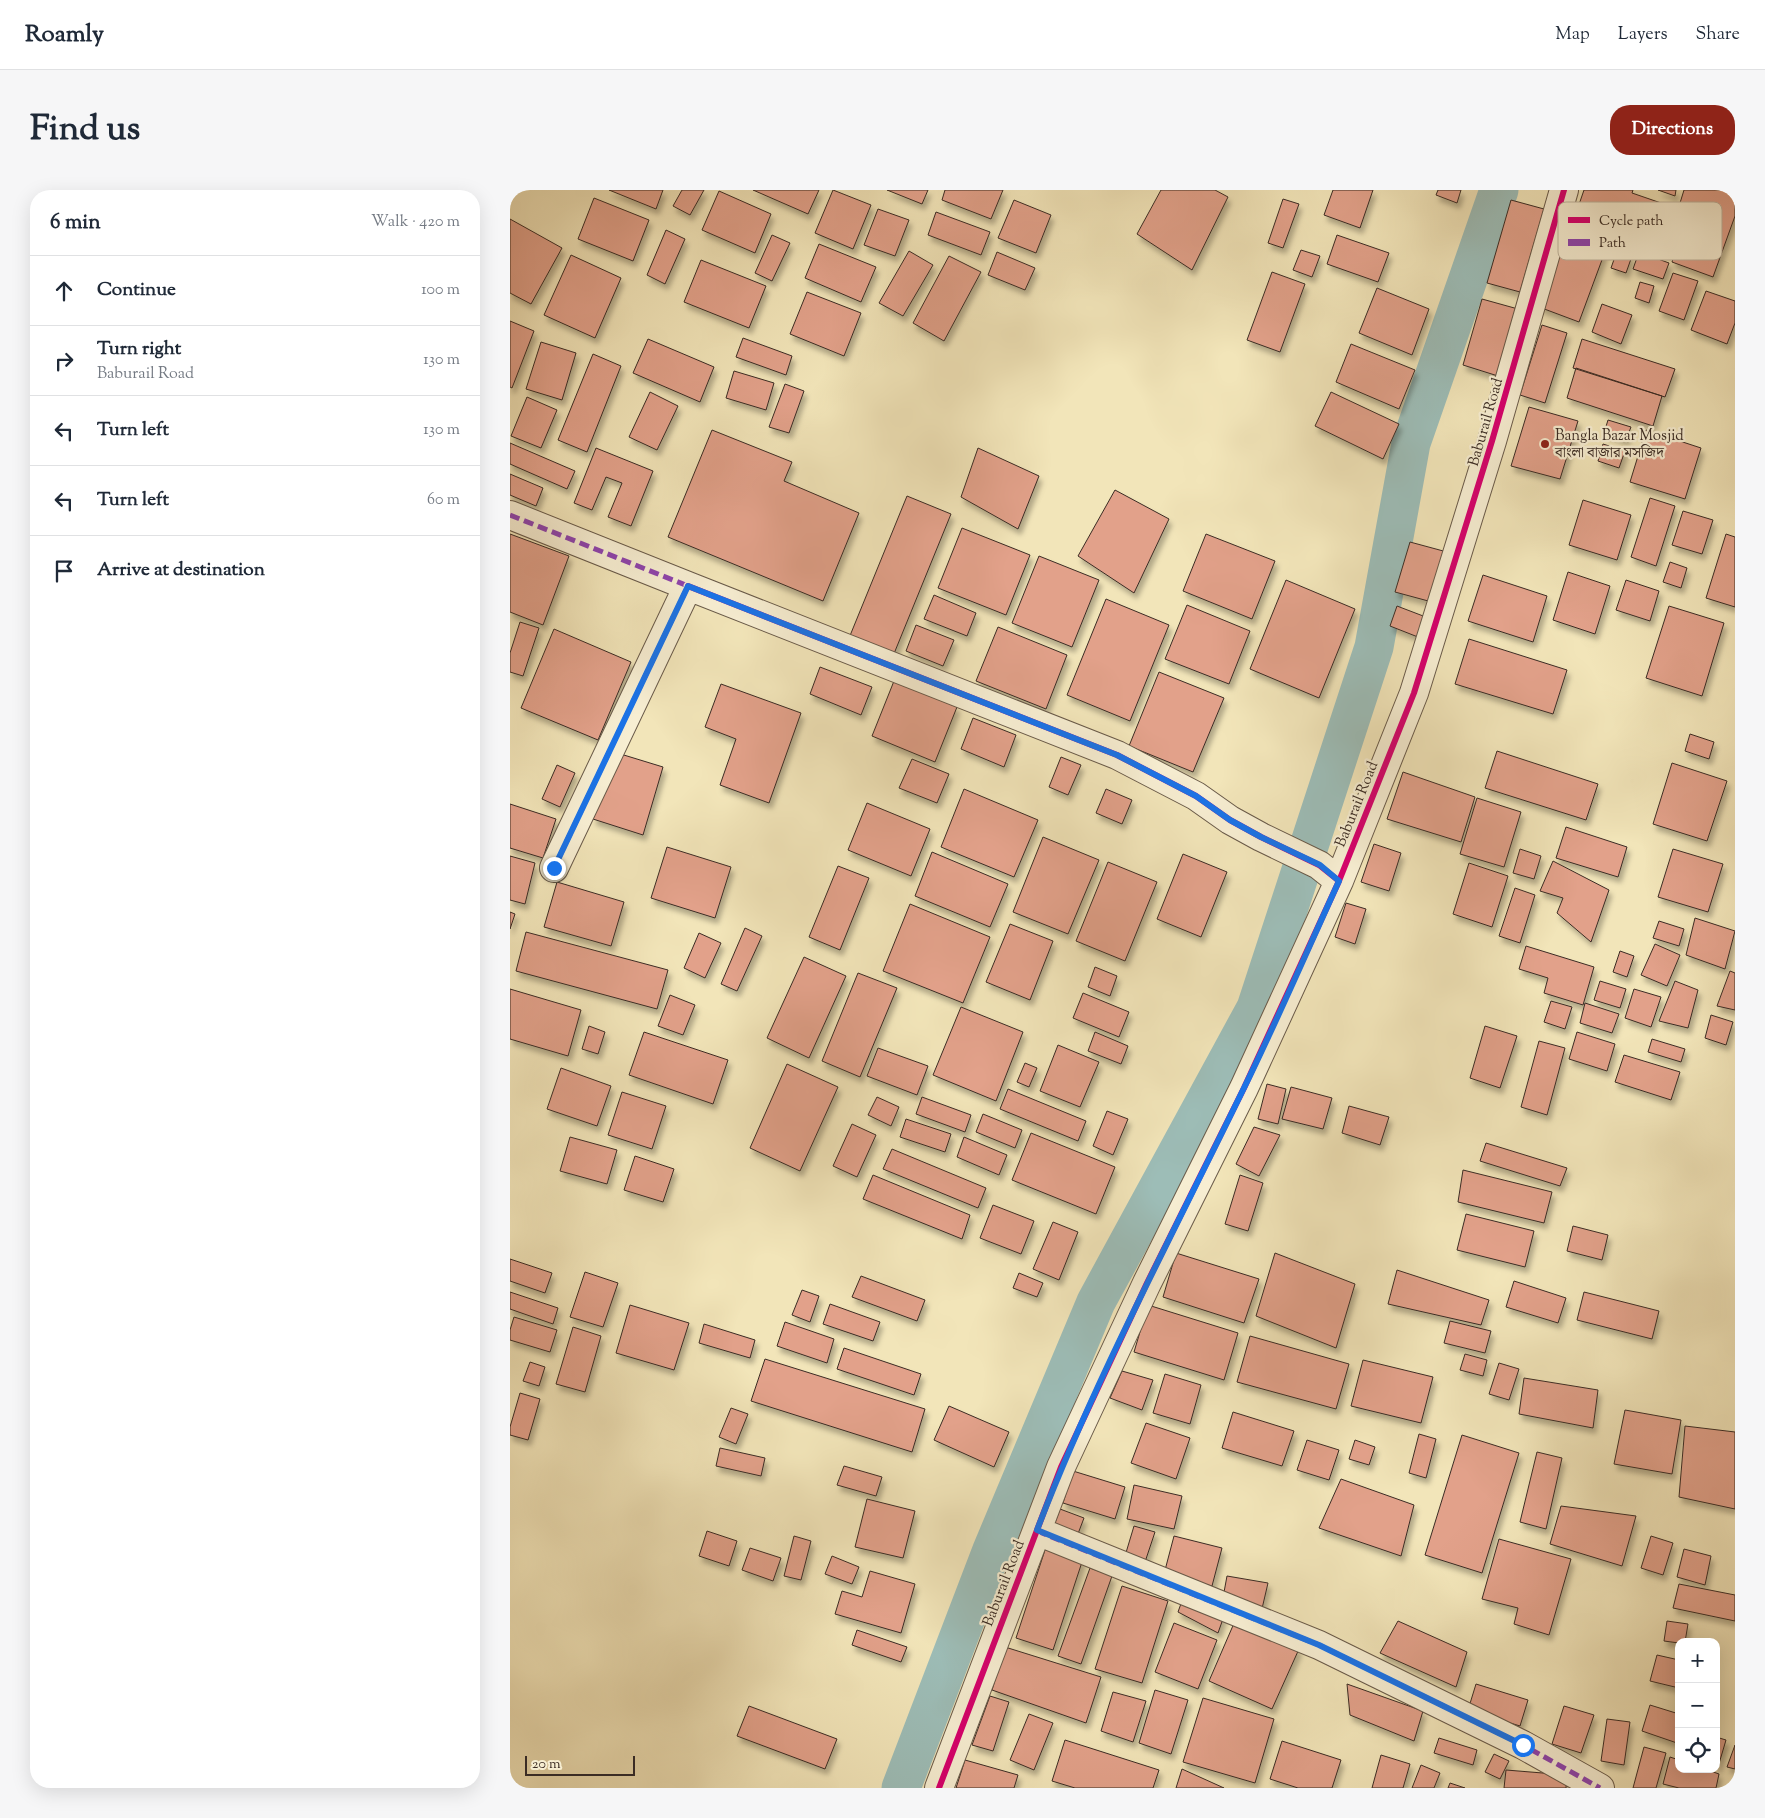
<!DOCTYPE html>
<html lang="en">
<head>
<meta charset="utf-8">
<style>
	:root { --surface:#fff; --page:#f6f6f7; --text:#1f2937; --muted:#747a83; --line:#e0e1e3; --accent:#8f2418 }
	body { margin:0; font-family:"Sorts Mill Goudy","Noto Serif Bengali",serif; background:var(--page); color:var(--text) }
	.controls { position:absolute; right:15px; bottom:15px; display:grid; overflow:hidden; border-radius:10px; box-shadow:0 5px 20px #0002 }
	.controls button { width:45px; height:45px; display:grid; place-items:center; padding:0; border:0; border-bottom:1px solid var(--line); background:var(--surface); color:var(--text); font:25px sans-serif }
	.scale { position:absolute; left:15px; bottom:12px; width:110px; box-sizing:border-box; padding-left:5px; border:2px solid #3b2c24; border-top:0; font-size:14px; line-height:18px; white-space:nowrap; color:#3b2c24; -webkit-text-stroke:4px #f7eed2; paint-order:stroke }
	.stop { position:absolute; width:15px; height:15px; margin:-11px; border:4px solid #1a73e8; border-radius:50%; background:#fff }
	.stop.end { background:#1a73e8; border-color:#fff; box-shadow:0 1px 5px #0008 }
	.list { margin:0; padding:0; list-style:none }
	h2 { display:flex; justify-content:space-between; align-items:center; height:65px; margin:0; padding:0 20px; font-size:21px }
	h2 small { font-size:16px; font-weight:400; color:var(--muted) }
	.list li { display:grid; grid-template-columns:32px 1fr auto; gap:15px; align-items:center; box-sizing:border-box; height:70px; padding:0 20px; border-top:1px solid var(--line) }
	.list b { display:block; font-size:19px; white-space:nowrap }
	.list p { margin:0; font-size:16px; white-space:nowrap; color:var(--muted) }
	.list em { font-size:16px; font-style:normal; color:var(--muted) }
	.icon { flex:none; width:28px; height:28px; fill:none; stroke:currentColor; stroke-width:2; stroke-linecap:round; stroke-linejoin:round }
	.map { position:relative; flex:none; width:1225px; height:1598px; overflow:hidden; border-radius:20px }
	header { display:flex; align-items:center; gap:30px; box-sizing:border-box; height:70px; padding:0 25px; background:var(--surface); border-bottom:1px solid var(--line) }
	header strong { font-size:24px }
	nav { display:flex; gap:28px; margin-inline-start:auto; font-size:18px }
	.intro { display:flex; align-items:center; justify-content:space-between; box-sizing:border-box; height:120px; padding:0 30px }
	h1 { margin:0; font-size:35px }
	.button { padding:12px 22px; border-radius:20px; background:var(--accent); color:#fff; font-size:18px; font-weight:700 }
	main { display:flex; gap:30px; padding:0 30px }
	aside { flex:1; background:var(--surface); border-radius:20px; box-shadow:0 5px 20px #0002 }
	.map>svg:first-child { display:block }
</style>
</head>
<body>
<header>
<strong>Roamly</strong>
<nav><a>Map</a><a>Layers</a><a>Share</a></nav>
</header>
<div class="intro"><h1>Find us</h1><a class="button">Directions</a></div>
<main>
<aside>
<h2>6 min<small>Walk · 420 m</small></h2>
<ul class="list">
<li><svg class="icon" aria-label="ahead" viewBox="0 0 24 24"><path d="M12 20V5M6 11l6-6 6 6"/></svg><div><b>Continue</b></div><em>100 m</em></li>
<li><svg class="icon" aria-label="right" viewBox="0 0 24 24"><path d="M7 20v-9h11M14 6l5 5-5 5"/></svg><div><b>Turn right</b><p>Baburail Road</p></div><em>130 m</em></li>
<li><svg class="icon" aria-label="left" viewBox="0 0 24 24"><path d="M17 20v-9H6M10 6l-5 5 5 5"/></svg><div><b>Turn left</b></div><em>130 m</em></li>
<li><svg class="icon" aria-label="left" viewBox="0 0 24 24"><path d="M17 20v-9H6M10 6l-5 5 5 5"/></svg><div><b>Turn left</b></div><em>60 m</em></li>
<li><svg class="icon" aria-label="arrive" viewBox="0 0 24 24"><path d="M6 21V4h12l-3 4 3 4H6"/></svg><div><b>Arrive at destination</b></div></li>
</ul>
</aside>
<div class="map">
<svg width="1225" height="1598" viewBox="0 0 1225 1598">
	<defs>
		<filter id="shadow"><feDropShadow dx="3" dy="5.5" stdDeviation="2.5" flood-color="#0004"/></filter>
	</defs>
	<rect width="100%" height="100%" fill="#f2e5b9"/>
	<filter id="stains"><feTurbulence type="fractalNoise" baseFrequency=".004" numOctaves="4"/><feColorMatrix values="0 0 0 0 .2 0 0 0 0 .09 0 0 0 0 .02 0 0 0 .5 -.17"/></filter>
	<radialGradient id="worn" r=".72"><stop offset=".6" stop-color="#630" stop-opacity="0"/><stop offset="1" stop-color="#630" stop-opacity=".3"/></radialGradient>
	<g fill="none" stroke-linecap="round" stroke-linejoin="round">
		<path stroke="#9dbdb7" stroke-width="39" d="M391,1598L482,1360L586,1112L746,818L864,457L901,253L989,0"/>
	</g>
	<path fill="#e2a18a" stroke="#3b2c24" filter="url(#shadow)" d="M99,0H153L146,19Z
		M172,0H194L180,25L163,16Z
		M243,0H309L298,24Z
		M323,0L361,15L343,59L305,43Z
		M377,0H418L412,14Z
		M435,0H493L481,29L432,10Z
		M651,0H705L718,7L682,80L627,44Z
		M823,0H863L850,38L814,25Z
		M928,0H951L947,13L926,5Z
		M1074,0H1123L1122,3L1154,14L1147,31L1164,37L1157,61L1064,29Z
		M1148,0H1166L1165,6Z
		M1174,0H1225V26L1203,87L1162,72L1176,30L1166,26Z
		M209,1L261,24L245,63L192,40Z
		M84,8L139,30L123,71L68,49Z
		M773,9L789,14L773,58L758,53Z
		M504,10L541,25L526,63L488,48Z
		M1001,10L1034,19L1010,102L977,93Z
		M368,19L399,30L385,66L354,55Z
		M426,22L480,42L471,65L418,45Z
		M0,29L52,58L21,114L0,103Z
		M156,40L175,49L155,94L137,85Z
		M262,45L280,53L262,91L245,83Z
		M827,45L879,63L868,92L817,74Z
		M1056,45L1096,59L1069,132L1029,117Z
		M309,54L366,77L351,112L295,88Z
		M791,60L810,66L802,87L783,80Z
		M399,61L423,75L393,126L369,113Z
		M1107,61L1122,66L1116,83L1101,78Z
		M487,62L525,78L515,100L478,85Z
		M1129,62L1159,73L1153,89L1123,79Z
		M61,65L111,88L85,148L34,125Z
		M439,66L471,82L434,151L403,133Z
		M191,70L256,96L239,138L174,112Z
		M762,82L795,94L770,162L737,150Z
		M1163,83L1188,91L1174,130L1149,121Z
		M1130,92L1144,96L1139,113L1125,108Z
		M867,98L919,119L902,165L849,143Z
		M1196,101L1225,111V133L1217,154L1181,140Z
		M297,102L351,123L334,166L280,144Z
		M972,109L1008,119L988,186L953,175Z
		M1092,114L1122,125L1111,154L1082,142Z
		M0,131L24,141L2,198L0,197Z
		M1032,135L1057,143L1035,213L1010,205Z
		M233,148L282,166L276,185L226,167Z
		M138,149L204,177L190,212L123,183Z
		M1072,149L1165,179L1155,207L1063,178Z
		M31,152L66,163L52,210L16,199Z
		M841,154L905,180L889,219L826,192Z
		M83,164L111,176L77,262L48,250Z
		M1066,178L1152,206L1143,236L1057,208Z
		M224,181L264,193L256,220L216,208Z
		M275,194L294,201L279,243L259,237Z
		M140,202L168,216L147,260L119,247Z
		M821,202L889,234L873,269L805,236Z
		M17,207L47,220L31,258L1,246Z
		M1019,217L1068,231L1050,289L1001,276Z
		M1098,230L1121,237L1116,250L1094,243Z
		M202,240L282,272L274,291L349,323L313,411L158,347Z
		M1136,240L1191,258L1175,309L1120,292Z
		M0,253L65,281L57,299L0,274Z
		M1093,254L1115,261L1109,278L1088,271Z
		M86,258L143,281L121,336L98,327L112,293L96,287L82,320L64,313Z
		M468,258L529,286L508,339L451,307Z
		M0,284L33,298L26,316L0,305Z
		M605,300L659,329L624,403L568,366Z
		M397,306L441,324L381,471L337,453Z
		M1140,308L1165,316L1146,376L1121,367Z
		M1073,310L1121,325L1107,370L1059,355Z
		M1173,321L1203,330L1192,364L1162,355Z
		M452,338L520,365L496,425L428,398Z
		M0,344L59,366L33,435L0,422Z
		M696,344L765,371L742,429L673,401Z
		M1216,344L1225,347V417L1196,408Z
		M900,352L937,362L922,412L885,402Z
		M529,366L589,390L562,457L502,433Z
		M1160,372L1177,378L1171,398L1153,392Z
		M1058,382L1100,396L1085,444L1043,430Z
		M973,385L1037,406L1023,452L958,431Z
		M776,390L845,419L809,508L740,479Z
		M1116,390L1149,401L1140,431L1106,420Z
		M424,405L466,423L457,446L414,429Z
		M596,409L659,435L620,531L557,505Z
		M677,415L740,441L719,494L655,469Z
		M887,416L921,429L913,449L880,436Z
		M1159,416L1214,433L1192,506L1136,488Z
		M10,432L29,438L13,486L0,482V463Z
		M406,435L444,450L433,476L396,461Z
		M488,437L557,465L536,519L466,491Z
		M44,439L121,472L88,550L11,518Z
		M959,449L1057,480L1043,524L945,494Z
		M310,477L362,497L351,525L300,504Z
		M649,482L714,508L683,582L619,556Z
		M384,491L447,517L425,572L362,546Z
		M211,494L291,523L259,613L210,595L226,549L195,537Z
		M463,528L506,545L494,577L451,559Z
		M1180,544L1204,552L1199,569L1175,561Z
		M987,561L1088,594L1076,630L975,598Z
		M104,562L153,577L133,645L83,629Z
		M551,567L571,575L558,605L539,597Z
		M402,569L439,584L427,613L389,598Z
		M1162,573L1217,591L1197,651L1143,634Z
		M47,575L65,583L50,617L32,609Z
		M893,582L965,607L951,652L877,629Z
		M454,599L528,630L504,687L431,657Z
		M596,599L622,610L612,634L586,623Z
		M967,608L1011,622L994,677L950,664Z
		M357,613L420,639L401,686L338,660Z
		M0,614L46,629L33,668L0,658Z
		M1056,637L1117,657L1108,687L1046,668Z
		M533,647L589,670L558,744L503,722Z
		M864,654L891,663L879,701L851,692Z
		M157,657L221,677L205,728L141,708Z
		M1010,659L1031,666L1024,689L1003,683Z
		M1163,659L1213,674L1198,722L1148,707Z
		M422,662L498,694L480,737L405,706Z
		M673,664L717,682L691,747L647,729Z
		M0,666L25,673L15,714L0,710Z
		M1043,671L1099,700L1081,752L1047,723L1053,708L1030,701Z
		M598,672L647,692L615,771L566,751Z
		M959,673L998,686L982,737L943,724Z
		M328,676L359,688L330,760L299,747Z
		M47,692L114,712L101,756L34,737Z
		M1005,698L1025,705L1010,753L989,746Z
		M836,713L856,719L845,754L825,747Z
		M400,714L480,747L453,813L373,781Z
		M0,722L5,724L0,739Z
		M1185,728L1225,741L1215,779L1176,765Z
		M1149,731L1174,739L1169,756L1143,748Z
		M500,734L543,751L520,810L476,792Z
		M235,738L252,746L227,801L211,794Z
		M16,742L158,780L147,819L6,781Z
		M189,743L211,753L195,788L174,778Z
		M1145,754L1170,765L1157,796L1131,785Z
		M1016,756L1084,777L1073,815L1034,803L1038,788L1009,779Z
		M1110,761L1124,766L1117,787L1103,782Z
		M294,767L336,786L299,868L257,848Z
		M585,777L607,786L600,806L578,797Z
		M1220,781L1225,783V820L1207,816Z
		M348,783L387,798L350,887L312,871Z
		M1090,791L1116,799L1110,818L1084,810Z
		M1165,791L1188,800L1178,838L1149,831Z
		M0,799L71,820L58,866L0,849Z
		M1124,799L1151,807L1141,837L1115,828Z
		M573,803L619,822L609,847L563,828Z
		M160,805L185,815L173,845L148,836Z
		M1041,811L1062,817L1055,839L1034,832Z
		M1075,813L1109,824L1102,843L1070,833Z
		M451,817L513,842L486,911L423,885Z
		M1201,825L1223,832L1216,855L1195,848Z
		M79,836L95,842L88,864L72,859Z
		M975,836L1007,846L990,898L960,888Z
		M134,842L218,870L203,914L119,885Z
		M585,842L618,856L611,874L578,861Z
		M1067,842L1105,854L1097,881L1059,869Z
		M1142,849L1175,859L1171,872L1138,862Z
		M1029,851L1055,858L1037,925L1011,917Z
		M548,855L589,872L570,917L530,901Z
		M368,858L418,876L407,905L357,886Z
		M1114,865L1170,882L1161,910L1105,892Z
		M515,873L527,878L519,897L507,892Z
		M277,874L328,897L290,981L240,958Z
		M51,878L101,896L87,936L37,919Z
		M757,894L776,899L768,934L748,929Z
		M781,897L822,908L813,939L772,929Z
		M498,899L576,931L568,951L490,919Z
		M112,902L156,916L142,959L98,945Z
		M367,907L389,917L381,936L358,925Z
		M412,907L461,925L455,942L406,924Z
		M839,916L879,927L870,955L832,943Z
		M597,921L618,929L603,965L583,956Z
		M473,924L512,940L505,958L466,942Z
		M396,929L441,944L435,962L390,947Z
		M342,934L366,945L347,987L323,976Z
		M744,937L770,945L749,986L726,974Z
		M521,943L605,977L586,1024L502,990Z
		M60,947L107,960L97,994L50,981Z
		M454,947L497,965L489,985L447,967Z
		M976,953L1057,978L1050,996L970,971Z
		M382,959L476,998L468,1018L373,979Z
		M125,966L164,979L153,1012L114,1000Z
		M953,980L1042,1002L1034,1033L948,1012Z
		M363,985L460,1025L452,1049L353,1009Z
		M730,985L753,993L738,1041L715,1034Z
		M483,1015L524,1031L511,1064L470,1048Z
		M956,1024L1024,1041L1015,1077L947,1060Z
		M543,1032L568,1042L549,1090L523,1079Z
		M1063,1036L1098,1045L1092,1070L1057,1061Z
		M666,1063L749,1089L734,1133L653,1107Z
		M765,1063L845,1094L826,1158L746,1126Z
		M0,1069L42,1083L35,1103L0,1091Z
		M887,1080L979,1110L971,1135L878,1114Z
		M75,1082L108,1093L93,1137L60,1127Z
		M509,1083L533,1093L527,1107L503,1098Z
		M351,1086L415,1110L407,1131L342,1107Z
		M1004,1091L1056,1108L1048,1133L996,1117Z
		M292,1100L309,1106L300,1132L282,1125Z
		M0,1102L48,1118L43,1134L0,1119Z
		M1074,1102L1149,1121L1142,1149L1067,1130Z
		M320,1114L370,1132L363,1151L313,1134Z
		M120,1115L179,1133L164,1180L106,1163Z
		M638,1115L728,1143L714,1190L624,1162Z
		M4,1127L47,1140L40,1162L0,1150V1140Z
		M940,1131L981,1141L975,1163L934,1153Z
		M275,1132L324,1149L317,1173L267,1156Z
		M194,1134L245,1150L240,1168L189,1153Z
		M63,1137L91,1146L75,1202L46,1194Z
		M740,1146L839,1174L826,1219L727,1192Z
		M334,1158L411,1184L404,1205L327,1179Z
		M955,1164L977,1170L973,1186L950,1180Z
		M255,1169L415,1219L402,1262L241,1211Z
		M853,1170L923,1187L911,1233L841,1216Z
		M20,1172L35,1177L29,1196L13,1191Z
		M989,1173L1009,1179L999,1210L979,1204Z
		M612,1181L643,1190L632,1220L600,1208Z
		M655,1184L691,1195L680,1234L643,1223Z
		M1014,1188L1088,1200L1083,1238L1009,1224Z
		M10,1203L30,1209L18,1250L0,1245V1237Z
		M439,1216L499,1242L484,1277L424,1250Z
		M221,1218L238,1224L226,1254L209,1247Z
		M1115,1220L1171,1230L1162,1284L1104,1274Z
		M723,1222L784,1241L772,1276L712,1258Z
		M636,1233L680,1248L666,1289L621,1273Z
		M1175,1236L1225,1242V1319L1169,1307Z
		M909,1244L926,1249L916,1288L899,1283Z
		M952,1245L1009,1263L972,1383L915,1365Z
		M797,1250L829,1260L819,1290L787,1280Z
		M845,1250L865,1257L859,1275L839,1269Z
		M210,1258L255,1268L251,1286L206,1276Z
		M1027,1262L1052,1268L1036,1339L1010,1332Z
		M334,1276L372,1287L366,1306L327,1295Z
		M563,1281L615,1297L605,1329L553,1313Z
		M831,1289L904,1315L891,1366L809,1338Z
		M624,1295L672,1306L664,1339L617,1329Z
		M357,1309L405,1321L393,1368L345,1357Z
		M1051,1316L1126,1326L1112,1376L1040,1354Z
		M550,1319L574,1328L566,1349L542,1341Z
		M624,1336L645,1342L635,1372L615,1366Z
		M197,1341L227,1351L219,1376L189,1366Z
		M284,1346L301,1351L291,1390L274,1386Z
		M664,1346L712,1358L702,1396L654,1384Z
		M1141,1346L1163,1353L1153,1385L1131,1378Z
		M989,1349L1061,1369L1039,1445L1004,1434L1008,1418L972,1409Z
		M536,1357L573,1369L543,1460L506,1448Z
		M240,1358L271,1368L263,1391L232,1380Z
		M1174,1359L1201,1366L1195,1395L1167,1387Z
		M322,1366L349,1377L342,1394L315,1384Z
		M580,1378L602,1386L571,1474L548,1466Z
		M360,1381L405,1394L391,1443L325,1424L332,1401L352,1407Z
		M717,1386L758,1393L751,1423L712,1413Z
		M1169,1394L1225,1405V1431L1163,1418Z
		M612,1396L658,1411L632,1493L585,1479Z
		M673,1408L714,1426L708,1443L668,1422Z
		M728,1424L789,1459L762,1519L699,1491Z
		M888,1431L957,1462L946,1497L870,1463Z
		M1157,1431L1178,1434L1175,1452H1169V1453L1154,1451Z
		M664,1433L707,1450L688,1499L645,1482Z
		M347,1440L397,1457L391,1472L342,1455Z
		M495,1457L591,1487L576,1533L482,1500Z
		M1147,1465L1169,1470V1498L1140,1491Z
		M837,1494L913,1521L904,1551L840,1525Z
		M966,1494L1018,1510L1010,1536L958,1520Z
		M645,1500L678,1510L661,1564L629,1553Z
		M603,1502L636,1511L623,1552L591,1541Z
		M480,1506L499,1512L483,1561L462,1555Z
		M693,1508L764,1529L745,1593L673,1572Z
		M1140,1515L1169,1524V1547L1167,1553L1132,1541Z
		M239,1516L327,1549L315,1579L227,1546Z
		M1054,1516L1084,1525L1071,1563L1042,1554Z
		M519,1524L543,1533L524,1580L500,1570Z
		M1097,1529L1120,1532L1114,1575L1091,1571Z
		M1206,1547L1216,1550L1208,1577H1206Z
		M929,1548L967,1560L963,1575L924,1563Z
		M555,1550L649,1580L643,1598H565L542,1591Z
		M772,1551L831,1570L822,1598H788L760,1589Z
		M1225,1555V1579L1217,1577Z
		M1134,1557L1156,1563L1146,1598H1123Z
		M984,1564L999,1571L990,1589L975,1582Z
		M871,1565L900,1574L893,1598H862Z
		M1160,1567L1169,1570V1579H1195L1209,1584L1206,1598H1169L1153,1594Z
		M455,1570L508,1585L504,1598H446Z
		M911,1575L930,1583L924,1598H902Z
		M672,1579L714,1598H666Z
		M996,1580L1057,1585L1056,1598H994Z
		M940,1593L955,1598H938Z"/>
	<g fill="none" stroke-linecap="round" stroke-linejoin="round">
		<g stroke="#695a49" stroke-width="30">
			<path id="minor" d="M0,325L178,396L44,678
				M178,396L607,565L686,606L720,630L751,647L809,675L829,691
				M527,1341L809,1455L1013,1555L1090,1598
				M429,1598L551,1277L637,1093L734,898L829,691L904,503L982,251L1054,0"/>
		</g>
		<use href="#minor" stroke="#f7eed2" stroke-width="28"/>
		<path stroke="#8e44ad" stroke-width="5" stroke-dasharray="10 5" stroke-linecap="butt" d="M0,325L178,396L44,678
			M527,1341L809,1455L1013,1555L1090,1598"/>
		<g stroke="#f7eed2" stroke-width="9">
			<path id="cycleway" d="M178,396L607,565L686,606L720,630L751,647L809,675L829,691
				M429,1598L551,1277L637,1093L734,898L829,691L904,503L982,251L1054,0"/>
		</g>
		<use href="#cycleway" stroke="#d6006c" stroke-width="6"/>
	</g>
	<g fill="none" stroke-linecap="round" stroke-linejoin="round">
		<path stroke="#1a73e8" stroke-width="6" d="M44,678L178,396L607,565L686,606L720,630L751,647L810,675L829,691C797,761 767,831 733,900C662,1046 585,1189 527,1340L809,1455L1013,1555"/>
	</g>
	<circle fill="#8f2418" stroke="#f7eed2" stroke-width="2" cx="1035" cy="254" r="5"/>
	<g text-anchor="middle" stroke-width="4.5" stroke-linejoin="round" paint-order="stroke">
		<g font-size="15" fill="#3b2c24" stroke="#f7eed2">
			<text transform="translate(975 232) rotate(-74)" y="5">Baburail Road</text>
			<text transform="translate(846 614) rotate(-68)" y="5">Baburail Road</text>
			<text transform="translate(493 1393) rotate(-69)" y="5">Baburail Road</text>
		</g>
		<g font-size="15" fill="#3b2c24" stroke="#f7eed2" text-anchor="start">
			<text x="1045" y="250">Bangla Bazar Mosjid<tspan x="1045" dy="17">বাংলা বাজার মসজিদ</tspan></text>
		</g>
	</g>
	<rect x="1048" y="12" width="164" height="58" rx="8" fill="#f7eed2" stroke="#bfb49e" stroke-width="1"/>
	<rect x="1058" y="27" width="22" height="6" fill="#d6006c"/>
	<rect x="1058" y="49" width="22" height="7" fill="#8e44ad"/>
	<g font-size="14" fill="#3b2c24">
		<text x="1089" y="35">Cycle path</text>
		<text x="1089" y="57">Path</text>
	</g>
	<rect width="100%" height="100%" filter="url(#stains)"/>
	<rect width="100%" height="100%" fill="url(#worn)"/>
</svg>
<div class="controls">
<button>+</button>
<button>−</button>
<button><svg class="icon" aria-label="locate" viewBox="0 0 24 24"><circle cx="12" cy="12" r="6"/><path d="M12 2v4M12 18v4M2 12h4M18 12h4"/></svg></button>
</div>
<div class="scale">20 m</div>
<div class="stop" style="left:1013px;top:1555px"></div>
<div class="stop end" style="left:44px;top:678px"></div>
</div>
</main>
</body>
</html>
